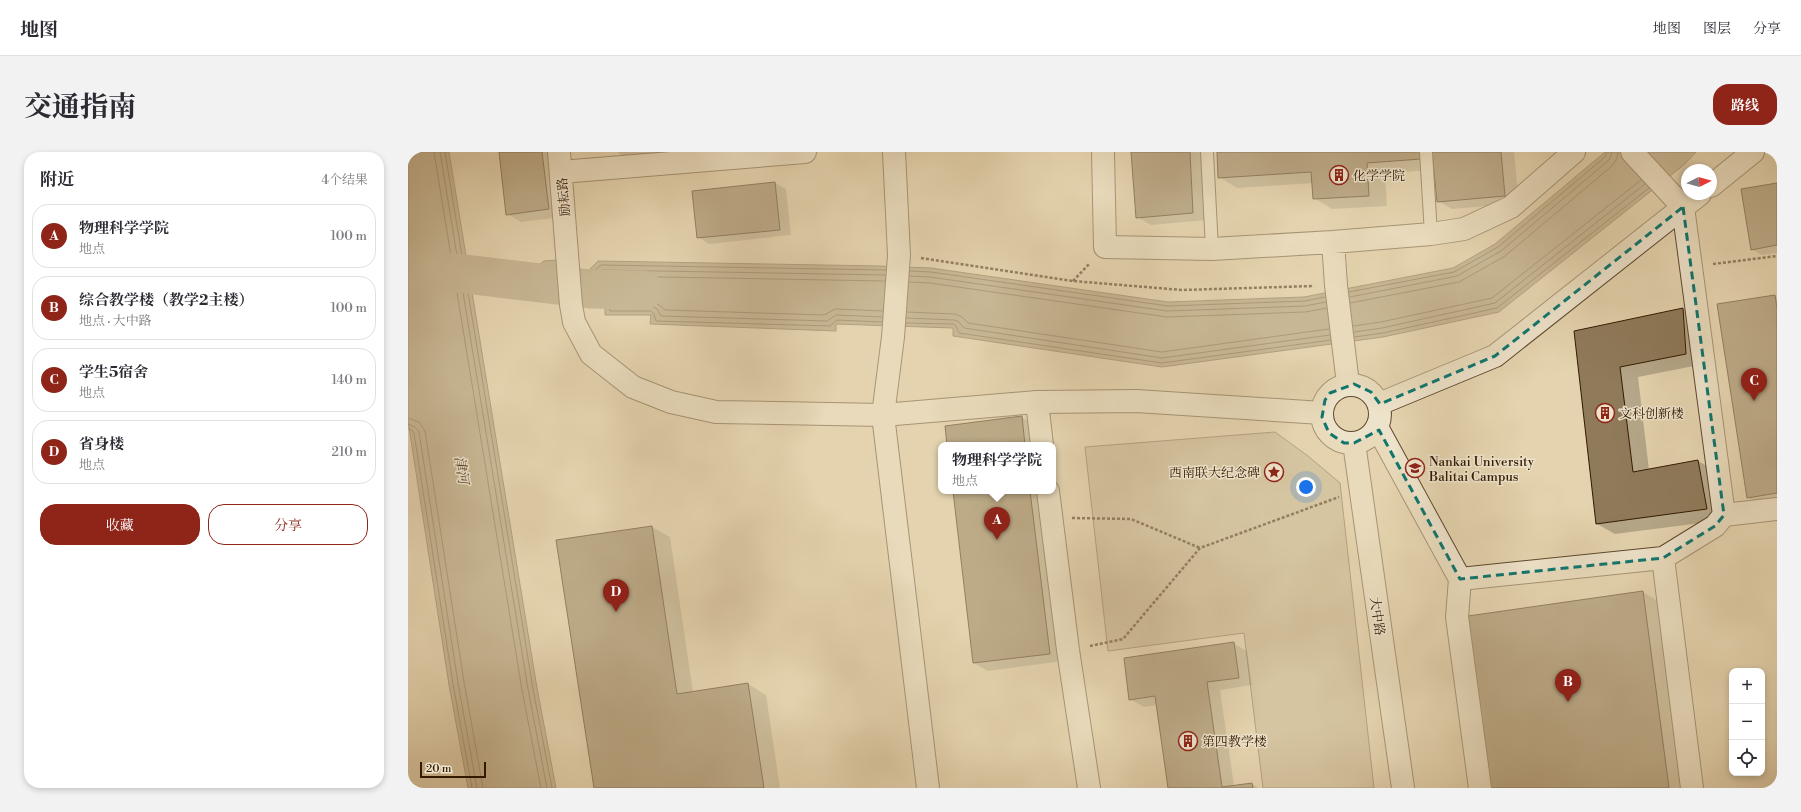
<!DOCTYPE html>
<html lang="zh">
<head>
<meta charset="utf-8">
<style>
	:root { --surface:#fff; --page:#f2f2f3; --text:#2b2b33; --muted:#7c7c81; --line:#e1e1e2; --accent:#8f2418 }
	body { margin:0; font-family:"Libre Bodoni","Noto Serif SC",serif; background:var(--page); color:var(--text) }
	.controls { position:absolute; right:12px; bottom:12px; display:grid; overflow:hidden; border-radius:8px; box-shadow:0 2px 6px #0003 }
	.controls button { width:36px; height:36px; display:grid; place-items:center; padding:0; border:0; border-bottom:1px solid var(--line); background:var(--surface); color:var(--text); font:20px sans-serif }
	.compass { position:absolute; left:1273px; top:12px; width:36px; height:36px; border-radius:50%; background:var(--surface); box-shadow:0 2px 6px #0003; rotate:85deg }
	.scale { position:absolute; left:12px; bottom:10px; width:66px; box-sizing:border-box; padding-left:4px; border:2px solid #321900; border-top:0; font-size:11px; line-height:14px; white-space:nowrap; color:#321900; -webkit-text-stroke:3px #ede2ca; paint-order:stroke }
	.you { position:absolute; left:898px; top:335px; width:14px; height:14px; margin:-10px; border:3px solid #fff; border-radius:50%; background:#1a73e8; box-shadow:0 0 0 6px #1a73e833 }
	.badge { display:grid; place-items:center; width:26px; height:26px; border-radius:50%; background:var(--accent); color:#fff; font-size:13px; font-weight:700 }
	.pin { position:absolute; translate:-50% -33px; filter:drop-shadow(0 1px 2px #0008) }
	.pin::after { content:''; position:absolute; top:21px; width:14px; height:12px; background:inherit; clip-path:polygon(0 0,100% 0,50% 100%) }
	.popup { position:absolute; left:530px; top:290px; width:118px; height:52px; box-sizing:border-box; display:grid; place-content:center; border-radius:8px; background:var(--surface); filter:drop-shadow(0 1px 3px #0005); font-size:13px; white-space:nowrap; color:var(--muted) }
	.popup b { font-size:15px; color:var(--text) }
	.popup::after { content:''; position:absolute; left:50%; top:100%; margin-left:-8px; border:8px solid transparent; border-top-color:var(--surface) }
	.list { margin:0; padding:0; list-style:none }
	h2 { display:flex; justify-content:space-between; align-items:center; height:52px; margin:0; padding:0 16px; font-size:17px }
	h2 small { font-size:13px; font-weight:400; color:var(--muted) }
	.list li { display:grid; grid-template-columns:26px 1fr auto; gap:12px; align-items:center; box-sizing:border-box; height:64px; margin:0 8px 8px; padding:0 8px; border:1px solid var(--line); border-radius:16px }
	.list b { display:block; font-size:15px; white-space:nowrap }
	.list p { margin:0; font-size:13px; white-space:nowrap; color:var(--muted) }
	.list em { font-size:13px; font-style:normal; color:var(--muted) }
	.actions { display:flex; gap:8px; padding:12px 16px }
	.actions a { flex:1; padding:9px 0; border:1px solid var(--accent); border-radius:16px; text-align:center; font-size:14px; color:var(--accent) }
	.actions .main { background:var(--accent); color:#fff }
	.icon { flex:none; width:22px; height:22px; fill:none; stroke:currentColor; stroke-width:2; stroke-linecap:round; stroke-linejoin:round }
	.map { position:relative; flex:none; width:1369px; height:636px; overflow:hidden; border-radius:16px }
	header { display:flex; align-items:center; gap:24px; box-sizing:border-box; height:56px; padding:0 20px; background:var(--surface); border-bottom:1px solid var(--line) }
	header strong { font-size:19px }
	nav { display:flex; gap:22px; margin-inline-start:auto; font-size:14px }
	.intro { display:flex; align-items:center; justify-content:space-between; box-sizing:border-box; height:96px; padding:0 24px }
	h1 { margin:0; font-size:28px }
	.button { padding:10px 18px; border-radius:16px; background:var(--accent); color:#fff; font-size:14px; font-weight:700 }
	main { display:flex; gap:24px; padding:0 24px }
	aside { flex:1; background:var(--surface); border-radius:16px; box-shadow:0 2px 6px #0003 }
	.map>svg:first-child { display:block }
</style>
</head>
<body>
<header>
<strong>地图</strong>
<nav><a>地图</a><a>图层</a><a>分享</a></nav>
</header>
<div class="intro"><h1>交通指南</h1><a class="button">路线</a></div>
<main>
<aside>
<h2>附近<small>4个结果</small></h2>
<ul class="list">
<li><span class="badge">A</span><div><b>物理科学学院</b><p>地点</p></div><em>100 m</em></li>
<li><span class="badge">B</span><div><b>综合教学楼（教学2主楼）</b><p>地点 · 大中路</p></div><em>100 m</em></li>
<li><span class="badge">C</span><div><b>学生5宿舍</b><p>地点</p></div><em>140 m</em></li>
<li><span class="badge">D</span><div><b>省身楼</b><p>地点</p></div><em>210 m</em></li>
</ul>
<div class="actions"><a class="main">收藏</a><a>分享</a></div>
</aside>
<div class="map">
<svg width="1369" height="636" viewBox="0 0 1369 636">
	<rect width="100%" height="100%" fill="#e4d3ae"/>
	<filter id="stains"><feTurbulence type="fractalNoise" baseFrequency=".005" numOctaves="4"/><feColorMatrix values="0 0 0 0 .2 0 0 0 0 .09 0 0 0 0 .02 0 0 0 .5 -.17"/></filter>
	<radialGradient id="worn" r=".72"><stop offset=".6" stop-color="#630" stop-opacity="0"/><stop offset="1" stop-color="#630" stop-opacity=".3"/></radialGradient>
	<path fill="#c6b390" stroke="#7c6648" d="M867,280L900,304L932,331L966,636H855L836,481L700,499L677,295Z"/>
	<path fill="#a79473" stroke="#786345" d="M0,0H41L129,536L148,636H60L41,533L0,269Z
		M1197,0H1288L1277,12L1091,160L975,185L754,215L545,184V176L428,172V179L242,172L243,163H197V155L182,137L181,118L190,109L471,114L523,116L760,150L896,145L1045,116L1087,92Z
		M149,108L152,144L134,142L124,135L121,120L136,109Z"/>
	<path fill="#0003" d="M92,0H147L155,65L113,70L99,62Z
		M209,0H317L222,8Z
		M724,0H795L799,68L743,73L729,65Z
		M810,0H1106L1111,51L1044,57L1030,49L1027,18L977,21L979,54L924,57L906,46L905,31L829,36L811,25Z
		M367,31L378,37L383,83L301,92L290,85Z
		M1369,32V101L1354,103L1343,97Z
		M1367,144L1369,146V350L1353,353L1339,345Z
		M1275,157L1294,167L1296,212L1230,225L1241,318L1290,309L1308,319L1316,368L1207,382L1189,372L1167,179Z
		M613,265L627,273L630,293H540Z
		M546,339H635L655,509L580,519L566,511Z
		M244,375L262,385L285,540L340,532L358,543L372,636H187Z
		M1235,440L1253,451L1278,636H1082Z
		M825,491L839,499L844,533L812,538L826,634L844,632L851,636H761L749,553L736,555L722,547Z"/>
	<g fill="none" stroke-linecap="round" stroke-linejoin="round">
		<path stroke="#6c563a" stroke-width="1" d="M26,0L114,538L133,636
			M32,0L120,537L139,636
			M37,0L125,537L144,636
			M137,113L146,114L147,137L146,139L135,138L127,132L126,122Z
			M138,118L141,120L142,131L140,133L133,130L131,125Z
			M502,119L523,120L760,154L897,149L917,145
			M501,124L522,125L759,159L897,154L918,150
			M501,130L522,131L759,165L897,160L919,156
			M941,140L1046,120L1090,95L1197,5L1199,0
			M942,145L1049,124L1093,99L1201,8L1204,0
			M942,151L1051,130L1097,104L1205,13L1209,6L1210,0
			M475,159L427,157L416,163L257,158C242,143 230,149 210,148L197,132V126L199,124L477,129
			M499,160L547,162L554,165L560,171L754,200L921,177
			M474,165L428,163L419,169L253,164L249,157L244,154H206L191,134L190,122L195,118L477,123
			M498,166L546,168L551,170L556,176L754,206L922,183
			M474,170L429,168L422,174L248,169L246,162L243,159H202L200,153L186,136L185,120L193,113L478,118
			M498,171L545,172L548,174L551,181L754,211L923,188
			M945,174L973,170L1084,146L1233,28
			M946,180L974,176L1087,151L1237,32
			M946,185L975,181L1089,156L1241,36
			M0,266L11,270L17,279L56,530L75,636
			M0,272L7,275L11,280L50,531L69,636
			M0,277L4,278L6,281L45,532L64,636"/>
		<path stroke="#a79473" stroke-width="39" d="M23,118L182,137L235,138"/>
	</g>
	<path fill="#8f7a5a" stroke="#321900" d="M91,0H134L141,57L98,63Z
		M723,0H782L785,61L728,66Z
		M809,0H1013V7L959,11L961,44L905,47L903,20L810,26Z
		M1024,0H1093L1097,44L1029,50Z
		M367,30L372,78L289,86L284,39Z
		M1369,31V93L1343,98L1333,37Z
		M1367,143L1369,156V341L1339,346L1309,152Z
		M1275,156L1278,202L1212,215L1225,320L1290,308L1299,357L1188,372L1166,179Z
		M614,264L617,293H539L537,274Z
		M545,339H622L642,502L565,511Z
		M244,374L269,542L340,531L356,636H186L148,388Z
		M1235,439L1261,636H1081L1060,464Z
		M826,490L831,526L799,530L814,635L844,631L845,636H760L747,544L721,548L716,506Z"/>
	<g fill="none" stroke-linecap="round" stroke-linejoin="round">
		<g stroke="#5e482c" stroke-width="14">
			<path id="service" d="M799,0L804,97
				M1018,0L1023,82"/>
		</g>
		<g stroke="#5e482c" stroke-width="24">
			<path id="minor" d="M486,0L491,103L485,185L475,263L520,636
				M695,0L697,95L804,97L925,90L1023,82L1056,77L1103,55L1166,0
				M153,20L397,0
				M925,90L928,133L940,232
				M629,250L634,293
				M969,275L1052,427L1255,406L1307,374L1316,363L1275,55L1224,0
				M640,339L660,498L681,636
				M1316,363L1369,357
				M1255,406L1284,636
				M1052,427L1049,465L1072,636"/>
		</g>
		<g stroke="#5e482c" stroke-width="24">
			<path id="tertiary" d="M151,0L163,153L166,170L183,202L225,235L263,250L308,260L475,263L629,250L728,249L914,261
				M1303,34L1345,0
				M914 262a29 29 0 1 1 58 0a29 29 0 1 1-58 0Z
				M971,252L1087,204L1292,42
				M946,291L995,636"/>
		</g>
		<path stroke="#321900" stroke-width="2.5" stroke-dasharray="3 2" stroke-linecap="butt" d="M513,106L665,129L774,138L906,134
			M1305,112L1369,104
			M665,129L682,111
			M664,366L723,367L792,396
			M682,494L715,487L792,396L931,345"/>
		<use href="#service" stroke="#ede2ca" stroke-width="12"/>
		<use href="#minor" stroke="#ede2ca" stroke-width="22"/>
		<use href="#tertiary" stroke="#ede2ca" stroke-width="22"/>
	</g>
	<path d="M0 0H1369V636H0ZM1275,55L1316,363L1307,374L1255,406L1052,427L971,278L946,291H936L921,281L914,265L917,248L922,241L946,232L963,240L972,252L1087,204Z" fill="#e4d3ae" fill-opacity=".55" fill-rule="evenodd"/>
	<path fill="none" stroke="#0f766e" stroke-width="3" stroke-dasharray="8 5" stroke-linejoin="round" d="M1275,55L1316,363L1307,374L1255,406L1052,427L971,278L946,291H936L921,281L914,265L917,248L922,241L946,232L963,240L972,252L1087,204Z"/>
	<defs>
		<g id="building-ring" transform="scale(1)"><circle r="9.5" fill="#ede2ca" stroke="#8f2418" stroke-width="1.5"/><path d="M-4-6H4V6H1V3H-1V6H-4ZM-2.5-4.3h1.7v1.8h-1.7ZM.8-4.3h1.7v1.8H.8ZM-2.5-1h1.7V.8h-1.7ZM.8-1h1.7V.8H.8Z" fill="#8f2418"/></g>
		<g id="university-ring" transform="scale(1)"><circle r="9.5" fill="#ede2ca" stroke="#8f2418" stroke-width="1.5"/><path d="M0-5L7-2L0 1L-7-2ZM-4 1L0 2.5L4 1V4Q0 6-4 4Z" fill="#8f2418"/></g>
		<g id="sight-ring" transform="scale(1)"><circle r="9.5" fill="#ede2ca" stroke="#8f2418" stroke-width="1.5"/><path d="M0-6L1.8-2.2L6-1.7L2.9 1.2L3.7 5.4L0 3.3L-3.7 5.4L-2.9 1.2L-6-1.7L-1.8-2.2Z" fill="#8f2418"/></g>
	</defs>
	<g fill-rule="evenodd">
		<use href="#building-ring" x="931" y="23"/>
		<use href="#building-ring" x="1197" y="261"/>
		<use href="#university-ring" x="1007" y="316"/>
		<use href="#sight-ring" x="866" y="320"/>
		<use href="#building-ring" x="780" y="589"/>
	</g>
	<g text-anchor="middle" stroke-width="3" stroke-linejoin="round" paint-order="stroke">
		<g font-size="13" fill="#321900" stroke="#ede2ca" text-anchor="start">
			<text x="945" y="28">化学学院</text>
			<text x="1211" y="266">文科创新楼</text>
			<text x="1021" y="314">Nankai University<tspan x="1021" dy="15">Balitai Campus</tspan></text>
			<text x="852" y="325" text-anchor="end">西南联大纪念碑</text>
			<text x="794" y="594">第四教学楼</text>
		</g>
		<g font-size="13" fill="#321900" stroke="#ede2ca">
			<text transform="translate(155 45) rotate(-95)" y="5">励耘路</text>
			<text transform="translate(970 464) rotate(82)" y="5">大中路</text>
		</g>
		<g font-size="14" font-style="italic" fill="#5b4428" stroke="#ede2ca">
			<text transform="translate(54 318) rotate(81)" y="5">津河</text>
		</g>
	</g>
	<rect width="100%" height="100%" filter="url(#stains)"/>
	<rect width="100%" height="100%" fill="url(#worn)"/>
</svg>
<div class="controls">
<button>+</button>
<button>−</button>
<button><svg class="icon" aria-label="locate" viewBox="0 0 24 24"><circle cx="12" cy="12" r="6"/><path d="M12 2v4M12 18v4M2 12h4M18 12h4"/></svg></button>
</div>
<svg class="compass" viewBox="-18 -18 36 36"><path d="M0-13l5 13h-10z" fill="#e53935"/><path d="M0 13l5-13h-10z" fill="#7c7c81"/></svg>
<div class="scale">20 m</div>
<div class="you"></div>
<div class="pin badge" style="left:589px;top:388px">A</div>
<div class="popup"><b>物理科学学院</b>地点</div>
<div class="pin badge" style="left:1160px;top:550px">B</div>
<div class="pin badge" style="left:1346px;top:249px">C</div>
<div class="pin badge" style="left:208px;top:460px">D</div>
</div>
</main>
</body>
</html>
